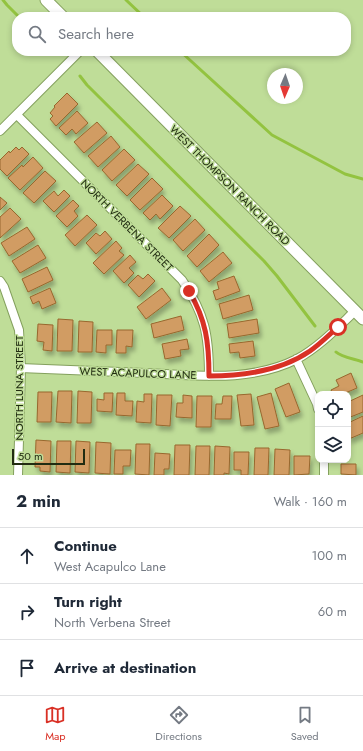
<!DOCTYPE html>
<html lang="en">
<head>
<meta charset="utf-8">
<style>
	:root { --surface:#fff; --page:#f6f6f7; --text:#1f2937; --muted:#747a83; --line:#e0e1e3; --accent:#d93025 }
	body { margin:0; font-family:Jost,sans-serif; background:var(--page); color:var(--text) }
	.controls { position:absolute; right:12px; bottom:12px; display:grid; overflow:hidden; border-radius:8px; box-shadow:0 2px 6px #0003 }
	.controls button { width:36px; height:36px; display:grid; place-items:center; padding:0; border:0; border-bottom:1px solid var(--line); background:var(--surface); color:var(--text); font:20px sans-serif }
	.compass { position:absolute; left:267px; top:68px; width:36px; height:36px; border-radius:50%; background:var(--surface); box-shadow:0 2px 6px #0003; rotate:182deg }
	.scale { position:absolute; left:12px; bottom:10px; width:73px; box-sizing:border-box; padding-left:4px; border:2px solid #212c11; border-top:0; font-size:11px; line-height:14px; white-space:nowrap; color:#212c11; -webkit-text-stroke:3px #bfdd98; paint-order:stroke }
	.stop { position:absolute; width:12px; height:12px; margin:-9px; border:3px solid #d93025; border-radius:50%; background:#fff }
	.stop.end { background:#d93025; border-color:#fff; box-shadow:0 1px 4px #0008 }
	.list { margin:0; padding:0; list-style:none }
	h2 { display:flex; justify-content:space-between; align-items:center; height:52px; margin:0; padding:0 16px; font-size:17px }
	h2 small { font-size:13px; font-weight:400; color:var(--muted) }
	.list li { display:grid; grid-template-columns:26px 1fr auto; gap:12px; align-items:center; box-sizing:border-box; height:56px; padding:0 16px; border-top:1px solid var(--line) }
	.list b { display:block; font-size:15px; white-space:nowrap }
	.list p { margin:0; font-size:13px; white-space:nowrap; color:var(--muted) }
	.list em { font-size:13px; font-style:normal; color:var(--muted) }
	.icon { flex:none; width:22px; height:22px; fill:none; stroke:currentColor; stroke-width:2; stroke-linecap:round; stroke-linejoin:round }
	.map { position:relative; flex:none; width:363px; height:475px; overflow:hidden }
	.search { position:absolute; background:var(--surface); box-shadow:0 2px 6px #0003; left:12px; right:12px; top:12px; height:44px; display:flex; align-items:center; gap:10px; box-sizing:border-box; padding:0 14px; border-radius:16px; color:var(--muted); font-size:15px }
	.sheet { height:220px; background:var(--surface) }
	nav { display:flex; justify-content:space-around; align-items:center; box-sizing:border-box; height:56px; border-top:1px solid var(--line); background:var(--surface); font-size:11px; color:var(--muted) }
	nav a { display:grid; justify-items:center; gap:2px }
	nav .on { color:var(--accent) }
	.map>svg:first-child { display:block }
</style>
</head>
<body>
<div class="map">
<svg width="363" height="475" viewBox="0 0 363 475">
	<defs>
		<filter id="shadow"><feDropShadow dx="2.5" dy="4.5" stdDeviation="2" flood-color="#0004"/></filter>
	</defs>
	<rect width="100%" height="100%" fill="#bfdd98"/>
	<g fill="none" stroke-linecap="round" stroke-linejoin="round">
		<path stroke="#93c340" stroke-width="3" d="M3,0L7,5L19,17
			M126,0L144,17
			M55,51L56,52
			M180,51L272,135L345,174L363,179
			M80,76L87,85L264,261L277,276L315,326
			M336,352C341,357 355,359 363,362"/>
	</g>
	<path fill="#d19c64" stroke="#98672d" filter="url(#shadow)" d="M67,93L78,104L56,126L50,119L53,116L50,113L55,107L54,106Z
		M77,111L88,123L76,134L72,129L66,135L59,128Z
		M97,122L107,133L84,153L74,142Z
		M111,136L120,147L98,167L88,156Z
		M16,147L19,150L22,147L29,154L7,176L0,169V160L9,151L10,153Z
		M124,149L135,160L112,181L102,170Z
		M33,157L43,168L20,190L8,178L22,165L23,167Z
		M138,164L149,174L127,196L116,185Z
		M45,171L56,181L34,203L23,193Z
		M152,178L163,189L140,210L130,200Z
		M64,190L70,196L54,212L43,201L54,191L58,196Z
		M162,195L173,206L160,219L156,214L150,220L143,213Z
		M0,197L7,203L0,210Z
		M73,200L79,206L74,211L78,216L67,227L56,216Z
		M180,206L191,216L169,238L158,228Z
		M10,208L21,219L0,238V217Z
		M87,215L97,225L75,246L65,235Z
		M195,219L205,230L183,251L173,240Z
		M27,227L35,239L9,256L1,243Z
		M105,231L112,239L96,254L86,243L96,233L100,236Z
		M209,234L219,245L197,267L187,256Z
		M116,241L122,248L119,251L124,255L104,274L93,263Z
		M38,245L46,258L20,273L12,261Z
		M223,252L232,263L209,282L200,271Z
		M130,255L136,262L129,268L134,273L124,283L113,271Z
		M47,267L53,280L28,292L22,279Z
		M148,274L155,281L139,297L128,285L138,275L143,279Z
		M234,276L240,291L216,300L213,291L219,289L217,282Z
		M50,288L56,303L42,309L39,301L33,304L30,297Z
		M162,288L171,300L146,319L137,307Z
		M249,295L253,310L223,319L219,304Z
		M181,316L184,330L154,338L151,324Z
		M58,319L73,320L72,351H57Z
		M257,319L259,333L229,338L227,324Z
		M79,321L93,322L92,352H78Z
		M38,324L53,325L52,351L43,350L44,342L37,341Z
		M97,330H112V345H106V353L96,352Z
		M117,330H133L132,347L126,346V353H116Z
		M187,339L189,349L180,350L181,356L165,359L162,344Z
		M253,341L255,356L240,358L239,352L230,353L229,344Z
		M351,373L357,388L343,394H333L331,390L339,386L336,380Z
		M289,383L300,412L286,417L275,389Z
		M58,391H72L71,423L56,422Z
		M78,391L92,392L91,423H77Z
		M38,392H52L51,422H37Z
		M104,393H113L112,412L97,411V399L104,400Z
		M117,393H125V401H133L132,416L116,415Z
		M271,393L279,426L265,429L257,397Z
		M144,394H152L151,423L136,422L137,401L144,402Z
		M251,394L254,425L241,426L237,395Z
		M157,395H172L170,426L156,425Z
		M183,395L192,396V418L176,417L177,403H183Z
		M363,395V412L348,418V402Z
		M197,396H212L211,427H196Z
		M223,396H232L231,419H215L216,404H222Z
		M363,416V433L349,439L348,423Z
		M36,440L51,441L50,472L40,471V467H35Z
		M57,441H71L70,473L56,472Z
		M76,441L90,442L89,473L75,472Z
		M96,442L111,443L110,474L95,473Z
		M136,444H150L149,475L135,474Z
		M175,445H190L189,475H174Z
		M196,446H210L209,475H195Z
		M215,446L230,447L229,474L224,473V475H214Z
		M255,448H269L268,475H254Z
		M275,449L290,450L289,475H274Z
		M115,450H131L130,466H123V474H114Z
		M234,452H249L248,475H241V470H234Z
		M155,453L170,454L169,469H164V475H154Z
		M294,456H310L309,474L294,475Z
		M341,464H356V475L341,474Z"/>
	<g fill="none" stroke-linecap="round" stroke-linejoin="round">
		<g stroke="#84a05e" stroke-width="10">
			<path id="street" d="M17,115L182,280C205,314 209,335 209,376
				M0,131L80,51
				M0,281L4,287L19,330L21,368L18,475
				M296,359L317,404L318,409
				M21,368C62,370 103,371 145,373C196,375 250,383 297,359C319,347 337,328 355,311
				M324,475V460"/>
		</g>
		<g stroke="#84a05e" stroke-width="13">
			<path id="secondary" d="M46,0L63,17
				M97,51L363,319"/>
		</g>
		<use href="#street" stroke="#fff" stroke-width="8"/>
		<use href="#secondary" stroke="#fff" stroke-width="11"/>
	</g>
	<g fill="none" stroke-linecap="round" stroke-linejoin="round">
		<path stroke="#d93025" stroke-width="5" d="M189,291C206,320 209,342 209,376C244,376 281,371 310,351C320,344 329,335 338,327"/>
	</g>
	<g text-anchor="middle" stroke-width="3" stroke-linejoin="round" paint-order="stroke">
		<g font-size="11" fill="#212c11" stroke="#bfdd98">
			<text transform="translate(230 185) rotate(45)" y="4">WEST THOMPSON RANCH ROAD</text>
			<text transform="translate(127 225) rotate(45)" y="4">NORTH VERBENA STREET</text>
			<text transform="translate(138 373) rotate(2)" y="4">WEST ACAPULCO LANE</text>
			<text transform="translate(19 388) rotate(-90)" y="4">NORTH LUNA STREET</text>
		</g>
	</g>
</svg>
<div class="controls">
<button><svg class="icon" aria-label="locate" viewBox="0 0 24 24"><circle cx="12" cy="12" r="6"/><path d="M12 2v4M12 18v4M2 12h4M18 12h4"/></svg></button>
<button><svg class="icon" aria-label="layers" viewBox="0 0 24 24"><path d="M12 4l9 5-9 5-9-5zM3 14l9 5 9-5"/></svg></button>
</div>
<svg class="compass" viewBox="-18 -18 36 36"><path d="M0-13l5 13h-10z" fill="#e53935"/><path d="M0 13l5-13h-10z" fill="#747a83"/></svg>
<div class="scale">50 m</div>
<div class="stop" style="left:338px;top:327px"></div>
<div class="stop end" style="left:189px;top:291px"></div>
<div class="search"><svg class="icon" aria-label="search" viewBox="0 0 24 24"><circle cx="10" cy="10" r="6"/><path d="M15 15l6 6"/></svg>Search here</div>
</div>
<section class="sheet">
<h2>2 min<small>Walk · 160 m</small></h2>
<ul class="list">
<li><svg class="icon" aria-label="ahead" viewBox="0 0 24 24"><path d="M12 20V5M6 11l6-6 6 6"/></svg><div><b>Continue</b><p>West Acapulco Lane</p></div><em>100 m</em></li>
<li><svg class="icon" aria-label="right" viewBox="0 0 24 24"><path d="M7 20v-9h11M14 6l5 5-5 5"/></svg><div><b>Turn right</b><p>North Verbena Street</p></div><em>60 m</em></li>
<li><svg class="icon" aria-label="arrive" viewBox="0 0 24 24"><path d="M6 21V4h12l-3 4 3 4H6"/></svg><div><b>Arrive at destination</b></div></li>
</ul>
</section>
<nav>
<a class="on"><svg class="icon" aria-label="map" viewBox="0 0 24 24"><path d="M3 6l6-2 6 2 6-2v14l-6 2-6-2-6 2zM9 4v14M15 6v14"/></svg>Map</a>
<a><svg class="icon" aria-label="directions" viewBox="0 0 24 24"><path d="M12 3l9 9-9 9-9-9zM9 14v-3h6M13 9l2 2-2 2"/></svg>Directions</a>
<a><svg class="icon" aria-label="saved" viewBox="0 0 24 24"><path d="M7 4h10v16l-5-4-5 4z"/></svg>Saved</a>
</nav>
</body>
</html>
